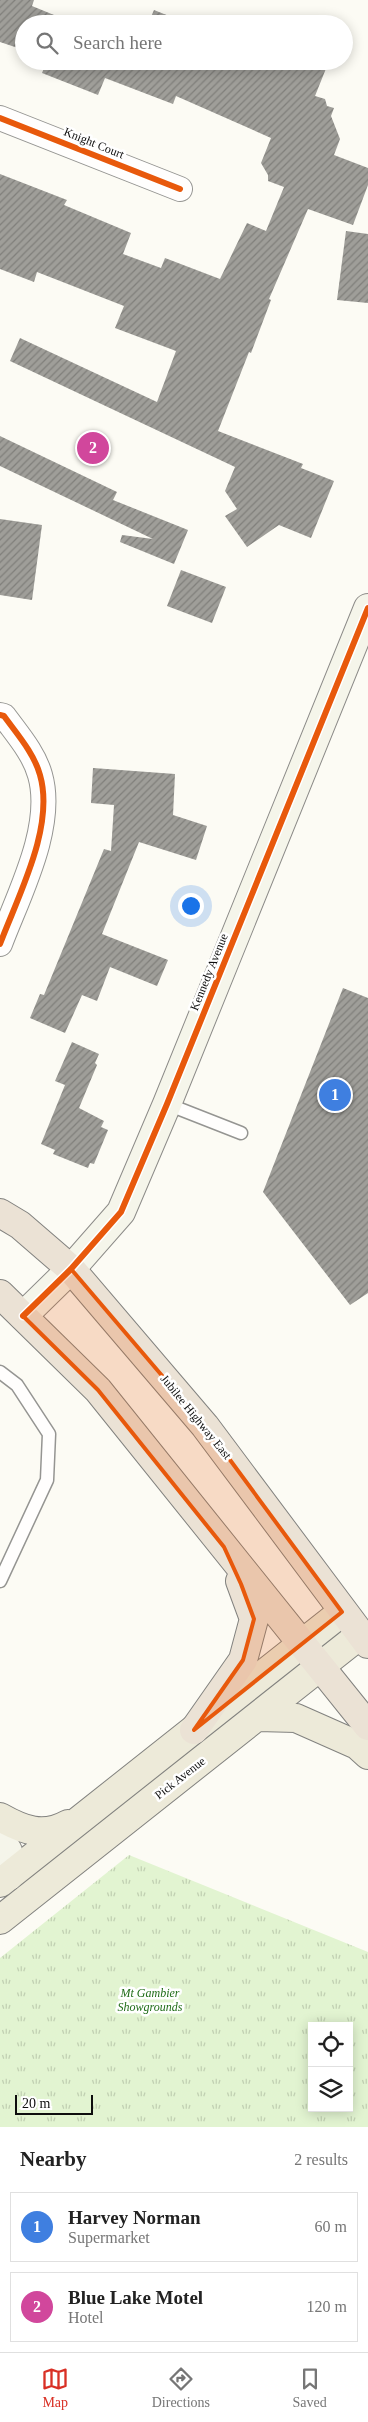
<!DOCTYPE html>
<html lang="en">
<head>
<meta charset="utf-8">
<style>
	:root { --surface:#fff; --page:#f6f6f6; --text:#222; --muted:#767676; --line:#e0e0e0; --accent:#d93025 }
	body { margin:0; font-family:"Times New Roman",serif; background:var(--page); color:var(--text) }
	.controls { position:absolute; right:15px; bottom:15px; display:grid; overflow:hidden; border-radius:0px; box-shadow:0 2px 12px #0003 }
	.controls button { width:45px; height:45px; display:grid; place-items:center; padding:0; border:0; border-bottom:1px solid var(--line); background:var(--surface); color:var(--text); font:25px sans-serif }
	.scale { position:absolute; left:15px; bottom:12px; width:78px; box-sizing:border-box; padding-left:5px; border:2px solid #0e0e0e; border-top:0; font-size:14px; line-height:18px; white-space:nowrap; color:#0e0e0e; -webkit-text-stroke:4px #fff; paint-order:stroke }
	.you { position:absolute; left:190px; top:905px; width:18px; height:18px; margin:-12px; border:4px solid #fff; border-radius:50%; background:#1a73e8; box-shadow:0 0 0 8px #1a73e833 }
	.badge { display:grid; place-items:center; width:32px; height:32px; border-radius:50%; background:var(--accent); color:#fff; font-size:16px; font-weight:700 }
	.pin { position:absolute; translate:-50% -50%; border:2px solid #fff; box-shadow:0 1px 5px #0006 }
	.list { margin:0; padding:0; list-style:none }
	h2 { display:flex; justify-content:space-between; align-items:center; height:65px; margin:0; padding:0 20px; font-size:21px }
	h2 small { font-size:16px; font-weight:400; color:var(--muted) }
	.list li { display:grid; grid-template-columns:32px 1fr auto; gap:15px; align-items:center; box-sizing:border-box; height:70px; margin:0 10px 10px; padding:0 10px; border:1px solid var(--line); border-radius:0px }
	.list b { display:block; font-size:19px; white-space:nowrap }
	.list p { margin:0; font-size:16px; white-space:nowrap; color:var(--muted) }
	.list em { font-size:16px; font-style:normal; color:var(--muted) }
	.icon { flex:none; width:28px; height:28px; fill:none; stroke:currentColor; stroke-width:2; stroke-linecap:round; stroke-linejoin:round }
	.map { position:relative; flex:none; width:368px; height:2127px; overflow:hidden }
	.search { position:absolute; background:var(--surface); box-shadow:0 2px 12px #0003; left:15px; right:15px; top:15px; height:55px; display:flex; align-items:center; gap:12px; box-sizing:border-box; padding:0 18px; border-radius:28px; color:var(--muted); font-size:19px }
	.sheet { height:225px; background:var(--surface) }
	nav { display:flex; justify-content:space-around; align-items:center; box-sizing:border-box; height:70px; border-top:1px solid var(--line); background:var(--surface); font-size:14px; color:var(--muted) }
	nav a { display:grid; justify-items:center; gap:2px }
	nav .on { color:var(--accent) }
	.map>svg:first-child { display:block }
</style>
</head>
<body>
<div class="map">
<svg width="368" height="2127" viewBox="0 0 368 2127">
	<defs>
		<pattern id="grass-tufts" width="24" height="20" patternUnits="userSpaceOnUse" patternTransform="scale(1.25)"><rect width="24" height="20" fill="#e2f4d1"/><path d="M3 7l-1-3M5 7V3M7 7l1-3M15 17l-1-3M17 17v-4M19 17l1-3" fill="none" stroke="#c1d0b2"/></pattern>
		<pattern id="building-hatch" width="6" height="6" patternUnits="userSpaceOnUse" patternTransform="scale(1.25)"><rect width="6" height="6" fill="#9f9e99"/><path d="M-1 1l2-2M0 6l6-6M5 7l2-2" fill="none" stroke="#807f7b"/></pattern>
	</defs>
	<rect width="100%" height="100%" fill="#fcfbf4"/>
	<path fill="url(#grass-tufts)" fill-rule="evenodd" d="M129,1855L368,1952V2127H0V1958ZM312,2026H349V2108H312Z"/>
	<path fill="url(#building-hatch)" d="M0,0H34L32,6L76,24H24V50L0,42Z
		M154,10L184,22L186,15L209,24H148Z
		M47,61H329L315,96L325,99L327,106L334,108L331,116L340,139L334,155L368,168V185L353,225L308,209L269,299L271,300L251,353L249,352L218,431L303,464L301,468L334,481L311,538L279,525L247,547L225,516L237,509L225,491L235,467L10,361L20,338L157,402L176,351L115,328L124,306L37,272L34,282L0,269V174L67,200L64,205L131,233L123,254L161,268L165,258L220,279L247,223L266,231L284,187L268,181V175L261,163L271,138L176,96L173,104L105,78L98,95L42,73Z
		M346,231L368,234V303L337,300Z
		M0,436L117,492L113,500L188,530L174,564L120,542L122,535L153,539L0,466Z
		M0,519L42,525L32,600L0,595Z
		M181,570L226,587L212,623L167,606Z
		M93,768L175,774L173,815L207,826L196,860L139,842L102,934L168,960L157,986L110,967L97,1001L82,995L65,1033L30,1018L40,994L44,995L104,849L111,851L114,805L91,803Z
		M343,988L368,998V1293L350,1305L263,1192Z
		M72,1042L99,1054L95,1063L97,1065L79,1108L104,1121L101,1127L108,1130L94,1164L90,1163L88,1168L53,1154L55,1150L41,1144L65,1085L55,1081Z"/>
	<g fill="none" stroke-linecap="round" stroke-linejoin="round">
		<g stroke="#959592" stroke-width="15">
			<path id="lane" d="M167,1104L241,1133
				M0,1372L17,1385L49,1434L47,1480L0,1581"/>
		</g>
		<g stroke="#959592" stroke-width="26">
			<path id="street" d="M0,118L180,189
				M0,715L4,716C17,734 34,753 40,775C55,827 18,896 0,944"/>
		</g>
		<g stroke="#8c8b88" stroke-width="30">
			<path id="secondary" d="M23,1316L71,1269L121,1212L167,1104L368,608
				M0,1838L8,1851L9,1876"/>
		</g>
		<g stroke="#82827f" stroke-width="30">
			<path id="primary" d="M258,1717L296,1718L357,1745L368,1755
				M0,1817C23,1830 43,1838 68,1824
				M0,1883L342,1612
				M0,1920L360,1635"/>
		</g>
		<g stroke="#82827f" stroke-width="30">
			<path id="highway" d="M0,1213L20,1225L71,1269L205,1426L368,1644
				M0,1294L98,1390L368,1726
				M194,1730L243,1660L254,1619L240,1581"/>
		</g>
		<use href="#lane" stroke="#fffefd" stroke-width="12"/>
		<use href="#street" stroke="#fffefd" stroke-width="24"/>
		<use href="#secondary" stroke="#f5f5ea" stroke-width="28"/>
		<use href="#primary" stroke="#edead9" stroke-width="28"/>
		<use href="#highway" stroke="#ebe2d5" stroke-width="28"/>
		<g stroke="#fff" stroke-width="9">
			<path id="cycleway" d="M0,118L180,189
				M0,715L4,716C17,734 34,753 40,775C55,827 18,896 0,944
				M23,1316L71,1269L121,1212L167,1104L368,608"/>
		</g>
		<use href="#cycleway" stroke="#e8590c" stroke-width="6"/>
	</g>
	<path fill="#e8590c" fill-opacity="0.2" stroke="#e8590c" stroke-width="4" stroke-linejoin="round" d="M71,1269L205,1426L342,1612L194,1730L243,1660L254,1619L241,1584L224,1547L98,1390L23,1316Z"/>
	<g text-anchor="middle" stroke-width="5" stroke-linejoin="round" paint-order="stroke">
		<g font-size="12" fill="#0e0e0e" stroke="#fff">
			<text transform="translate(94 143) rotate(22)" y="4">Knight Court</text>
			<text transform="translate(209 972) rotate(-68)" y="4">Kennedy Avenue</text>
			<text transform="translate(196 1417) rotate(51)" y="4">Jubilee Highway East</text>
			<text transform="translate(180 1778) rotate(-38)" y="4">Pick Avenue</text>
		</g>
		<g font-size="12" font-style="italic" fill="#206d18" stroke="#fff">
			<text x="150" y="1997">Mt Gambier<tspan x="150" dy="14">Showgrounds</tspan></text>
		</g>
	</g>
</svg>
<div class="controls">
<button><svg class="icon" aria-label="locate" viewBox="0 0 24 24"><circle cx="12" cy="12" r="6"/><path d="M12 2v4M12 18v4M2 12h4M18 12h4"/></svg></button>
<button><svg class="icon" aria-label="layers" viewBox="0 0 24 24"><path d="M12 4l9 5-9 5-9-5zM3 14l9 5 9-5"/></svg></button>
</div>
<div class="scale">20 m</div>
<div class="you"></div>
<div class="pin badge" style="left:335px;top:1095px;background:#3f7fe0">1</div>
<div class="pin badge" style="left:93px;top:448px;background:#d1479c">2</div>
<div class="search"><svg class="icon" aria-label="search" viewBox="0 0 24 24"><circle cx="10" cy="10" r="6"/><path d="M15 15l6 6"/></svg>Search here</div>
</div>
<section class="sheet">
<h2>Nearby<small>2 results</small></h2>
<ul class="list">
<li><span class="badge" style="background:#3f7fe0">1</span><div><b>Harvey Norman</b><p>Supermarket</p></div><em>60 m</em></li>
<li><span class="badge" style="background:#d1479c">2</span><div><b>Blue Lake Motel</b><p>Hotel</p></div><em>120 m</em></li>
</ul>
</section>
<nav>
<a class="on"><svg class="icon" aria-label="map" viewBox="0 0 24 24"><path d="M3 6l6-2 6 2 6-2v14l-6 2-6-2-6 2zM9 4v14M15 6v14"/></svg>Map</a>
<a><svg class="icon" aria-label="directions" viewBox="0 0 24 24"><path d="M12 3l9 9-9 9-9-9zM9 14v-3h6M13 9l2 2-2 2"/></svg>Directions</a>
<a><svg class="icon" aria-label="saved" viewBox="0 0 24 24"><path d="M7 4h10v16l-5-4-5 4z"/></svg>Saved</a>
</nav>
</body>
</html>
